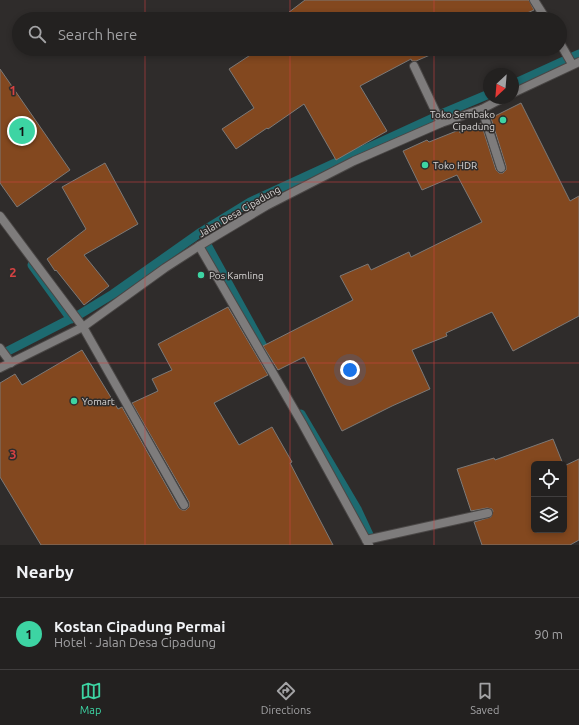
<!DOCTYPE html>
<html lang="en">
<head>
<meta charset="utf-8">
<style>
	:root { --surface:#232120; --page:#2b2929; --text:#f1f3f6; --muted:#a3a3a5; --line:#403e3e; --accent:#3dd4a3 }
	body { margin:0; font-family:Ubuntu,sans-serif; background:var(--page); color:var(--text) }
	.controls { position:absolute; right:12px; bottom:12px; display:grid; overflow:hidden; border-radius:6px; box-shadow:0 2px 6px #0003 }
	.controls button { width:36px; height:36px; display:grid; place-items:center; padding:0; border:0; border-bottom:1px solid var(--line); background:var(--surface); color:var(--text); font:20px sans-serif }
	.compass { position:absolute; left:483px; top:68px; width:36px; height:36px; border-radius:50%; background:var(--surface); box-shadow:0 2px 6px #0003; rotate:206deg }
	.you { position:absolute; left:350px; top:370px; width:14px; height:14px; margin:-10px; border:3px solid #fff; border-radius:50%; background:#1a73e8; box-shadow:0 0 0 6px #1a73e833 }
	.badge { display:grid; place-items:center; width:26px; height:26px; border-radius:50%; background:var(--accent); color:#111; font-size:13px; font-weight:700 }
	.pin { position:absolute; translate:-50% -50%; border:2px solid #fff; box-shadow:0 1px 4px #0006 }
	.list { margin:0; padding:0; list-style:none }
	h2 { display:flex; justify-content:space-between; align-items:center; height:52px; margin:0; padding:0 16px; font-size:17px }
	h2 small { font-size:13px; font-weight:400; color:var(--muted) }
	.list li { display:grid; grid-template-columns:26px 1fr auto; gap:12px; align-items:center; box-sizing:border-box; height:72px; padding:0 16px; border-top:1px solid var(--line) }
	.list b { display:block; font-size:15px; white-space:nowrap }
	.list p { margin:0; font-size:13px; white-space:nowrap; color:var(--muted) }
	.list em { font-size:13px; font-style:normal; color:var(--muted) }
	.icon { flex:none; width:22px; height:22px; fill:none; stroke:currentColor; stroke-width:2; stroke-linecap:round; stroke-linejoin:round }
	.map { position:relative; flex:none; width:579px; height:545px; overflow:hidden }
	.search { position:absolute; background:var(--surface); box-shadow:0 2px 6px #0003; left:12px; right:12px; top:12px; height:44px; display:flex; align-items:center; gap:10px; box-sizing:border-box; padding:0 14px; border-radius:22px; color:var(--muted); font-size:15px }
	.sheet { height:124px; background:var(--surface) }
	nav { display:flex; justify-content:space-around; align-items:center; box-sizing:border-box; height:56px; border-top:1px solid var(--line); background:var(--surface); font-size:11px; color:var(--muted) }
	nav a { display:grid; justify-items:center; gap:2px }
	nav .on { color:var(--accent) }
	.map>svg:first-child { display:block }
</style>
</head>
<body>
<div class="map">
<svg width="579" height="545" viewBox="0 0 579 545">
	<rect width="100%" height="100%" fill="#2f2c2b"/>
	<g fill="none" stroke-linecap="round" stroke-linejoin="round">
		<path stroke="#1d6a70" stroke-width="9" d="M570,58L579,54
			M513,84L568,59
			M439,115L489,94
			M206,243L270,359
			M32,265L71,319
			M77,316L113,294L201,232L250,202L435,117
			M6,352L74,317
			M301,414L357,509L370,537"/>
	</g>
	<path fill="#83481f" stroke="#7c7977" d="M305,0H529L534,10L513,19H280Z
		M257,49H444L416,61H412L411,59L360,86L387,131L336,160L304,104L268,129L267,128L236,149L222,129L254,108L229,69L258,50Z
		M0,69L70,170L17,207L0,183Z
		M521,103L570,201L579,196V316L513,351L492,312L446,333L447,336L412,350L430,389L392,406L342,431L304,357L278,370L263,346L353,300L340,276L368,264L371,270L409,252L411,257L482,222L457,175L422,190L403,151L427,140L429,142L459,130L460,133L481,123L496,170L499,173H503L506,170V166L491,118Z
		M105,163L138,224L84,255L109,286L84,305L56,270L55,271L47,259L86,229L62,187Z
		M228,307L268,375L214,403L239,445L272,427L292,462L290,463L333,545H41L0,477V383L15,374L22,385L82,350L118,409L122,407L179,508L182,510H186L189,507V502L132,403L158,391L152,379L172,370L158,344Z
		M553,439L563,464H534V530H564V466L579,459V540L570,545H482L474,522L491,517L493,511L492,509L487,508L471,511L457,469L494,458L495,460Z"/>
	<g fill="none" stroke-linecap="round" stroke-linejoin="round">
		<g stroke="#4a4746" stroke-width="10">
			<path id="service" d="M534,0L546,19
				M560,43L572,64
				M482,109L501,168
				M0,348L11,363"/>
		</g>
		<g stroke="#4a4746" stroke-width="10">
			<path id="minor" d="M414,66L441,123
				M0,216L83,327L184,505
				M199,246L302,423L369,545
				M366,540L488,513"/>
		</g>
		<g stroke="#4a4746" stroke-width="10">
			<path id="tertiary" d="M513,93L579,62
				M0,368L83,327L165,268L199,246L266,206L354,161L441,123L482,109L503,98"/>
		</g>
		<use href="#service" stroke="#7e7c7c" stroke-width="8"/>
		<use href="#minor" stroke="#7e7c7c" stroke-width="8"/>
		<use href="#tertiary" stroke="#7e7c7c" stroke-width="8"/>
	</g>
	<path fill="none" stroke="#d64242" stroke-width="1" stroke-opacity="0.55" d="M145,0V19M290,0V19M434,0V19M145,49V545M290,49V545M434,49V545M0,182H579M0,363H579"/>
	<g fill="#3dd4a3" stroke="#2f2c2b" stroke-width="1.5">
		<circle cx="503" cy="120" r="4"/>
		<circle cx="425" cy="165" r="4"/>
		<circle cx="201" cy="275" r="4"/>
		<circle cx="74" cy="401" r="4"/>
	</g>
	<g text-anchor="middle" stroke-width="3" stroke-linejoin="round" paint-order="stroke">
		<g font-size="10" fill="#d9d7d6" stroke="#2f2c2b" text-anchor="start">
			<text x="495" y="118" text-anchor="end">Toko Sembako<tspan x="495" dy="12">Cipadung</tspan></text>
			<text x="433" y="169">Toko HDR</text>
			<text x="209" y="279">Pos Kamling</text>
			<text x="82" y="405">Yomart</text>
		</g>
		<g font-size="10" fill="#d9d7d6" stroke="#2f2c2b">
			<text transform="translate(239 211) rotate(-30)" y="4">Jalan Desa Cipadung</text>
		</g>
	</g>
	<g font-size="13" text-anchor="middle" font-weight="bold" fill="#d64242" stroke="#2f2c2b" stroke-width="3" stroke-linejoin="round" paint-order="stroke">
		<text x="13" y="95">1</text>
		<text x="13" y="277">2</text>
		<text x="13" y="459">3</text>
	</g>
</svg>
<div class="controls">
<button><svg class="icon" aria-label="locate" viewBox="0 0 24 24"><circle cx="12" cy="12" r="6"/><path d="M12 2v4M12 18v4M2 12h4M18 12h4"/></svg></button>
<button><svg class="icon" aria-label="layers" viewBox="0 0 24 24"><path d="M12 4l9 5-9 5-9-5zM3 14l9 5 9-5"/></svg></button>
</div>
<svg class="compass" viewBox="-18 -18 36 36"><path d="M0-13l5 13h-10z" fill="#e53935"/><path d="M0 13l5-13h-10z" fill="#a3a3a5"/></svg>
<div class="you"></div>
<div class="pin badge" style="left:22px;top:131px">1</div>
<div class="search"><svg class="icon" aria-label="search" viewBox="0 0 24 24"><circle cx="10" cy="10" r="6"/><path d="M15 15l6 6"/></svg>Search here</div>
</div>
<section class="sheet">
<h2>Nearby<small></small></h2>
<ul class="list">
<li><span class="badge">1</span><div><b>Kostan Cipadung Permai</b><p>Hotel · Jalan Desa Cipadung</p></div><em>90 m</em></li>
</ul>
</section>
<nav>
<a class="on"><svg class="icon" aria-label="map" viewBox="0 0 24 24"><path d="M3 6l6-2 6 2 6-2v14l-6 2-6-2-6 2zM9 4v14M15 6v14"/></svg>Map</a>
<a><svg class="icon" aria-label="directions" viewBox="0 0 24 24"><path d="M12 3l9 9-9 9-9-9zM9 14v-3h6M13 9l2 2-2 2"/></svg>Directions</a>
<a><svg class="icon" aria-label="saved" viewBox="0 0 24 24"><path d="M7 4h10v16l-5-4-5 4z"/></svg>Saved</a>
</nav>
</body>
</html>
